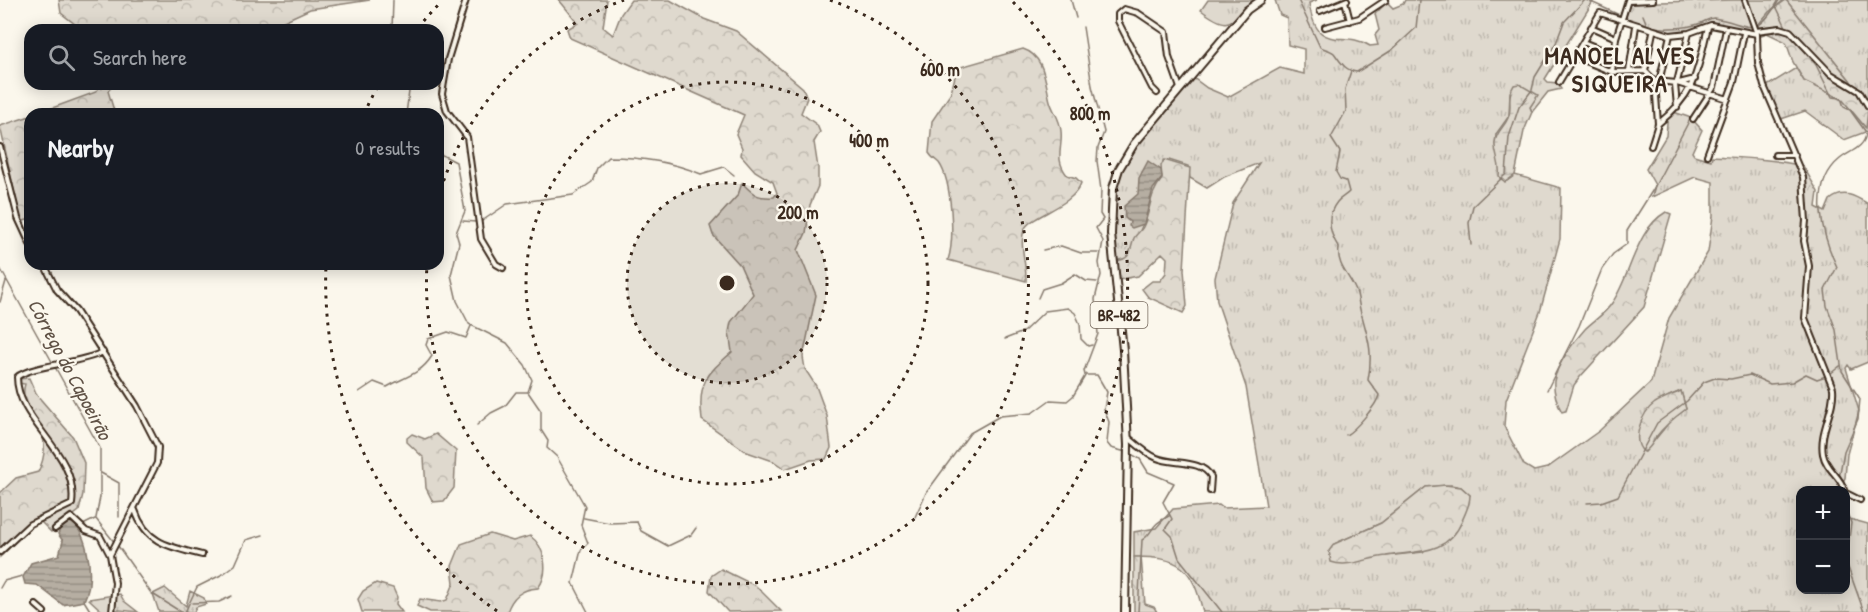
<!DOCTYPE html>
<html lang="en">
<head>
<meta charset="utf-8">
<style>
	:root { --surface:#171b24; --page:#242831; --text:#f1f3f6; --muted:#9ea1a6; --line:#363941 }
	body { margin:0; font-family:"Patrick Hand",sans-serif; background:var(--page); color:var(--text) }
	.controls { position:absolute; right:18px; bottom:18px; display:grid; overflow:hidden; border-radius:12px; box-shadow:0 3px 15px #0003 }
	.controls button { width:54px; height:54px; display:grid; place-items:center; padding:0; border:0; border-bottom:2px solid var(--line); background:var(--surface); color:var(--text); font:30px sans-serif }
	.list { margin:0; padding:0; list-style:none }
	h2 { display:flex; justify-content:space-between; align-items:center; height:78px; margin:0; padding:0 24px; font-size:26px }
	h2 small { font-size:20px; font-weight:400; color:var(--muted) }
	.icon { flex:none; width:33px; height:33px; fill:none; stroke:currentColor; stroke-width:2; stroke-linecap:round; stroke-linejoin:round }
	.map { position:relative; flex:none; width:1868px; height:612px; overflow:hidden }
	.search { position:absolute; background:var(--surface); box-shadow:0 3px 15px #0003; left:24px; top:24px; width:420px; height:66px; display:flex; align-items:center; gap:15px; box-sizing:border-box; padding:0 21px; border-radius:18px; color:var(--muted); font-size:22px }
	.panel { position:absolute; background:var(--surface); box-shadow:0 3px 15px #0003; left:24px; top:108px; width:420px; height:162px; border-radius:18px }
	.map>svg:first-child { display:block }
</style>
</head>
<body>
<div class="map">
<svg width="1868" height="612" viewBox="0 0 1868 612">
	<defs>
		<pattern id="grass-tufts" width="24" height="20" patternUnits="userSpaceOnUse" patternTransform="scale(1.5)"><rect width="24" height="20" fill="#dfd9ce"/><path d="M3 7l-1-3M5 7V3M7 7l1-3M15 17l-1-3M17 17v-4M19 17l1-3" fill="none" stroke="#c0bab0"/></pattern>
		<pattern id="forest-crowns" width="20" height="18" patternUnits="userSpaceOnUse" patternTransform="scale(1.5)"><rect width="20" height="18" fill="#dfd9ce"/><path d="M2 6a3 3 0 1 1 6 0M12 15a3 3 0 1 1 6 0" fill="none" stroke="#c0bab0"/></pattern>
		<pattern id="wetland-marsh" width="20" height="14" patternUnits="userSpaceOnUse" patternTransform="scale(1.5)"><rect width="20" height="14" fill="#dfd9ce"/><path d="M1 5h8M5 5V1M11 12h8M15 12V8" fill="none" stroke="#c0bab0"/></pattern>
		<pattern id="water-rules" width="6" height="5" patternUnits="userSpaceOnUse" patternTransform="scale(1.5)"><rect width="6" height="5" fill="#b6aea2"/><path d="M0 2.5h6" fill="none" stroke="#958e83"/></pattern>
	</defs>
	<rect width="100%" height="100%" fill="#fbf7ec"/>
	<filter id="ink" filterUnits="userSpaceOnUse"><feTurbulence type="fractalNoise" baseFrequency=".0167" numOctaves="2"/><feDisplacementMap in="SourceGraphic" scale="12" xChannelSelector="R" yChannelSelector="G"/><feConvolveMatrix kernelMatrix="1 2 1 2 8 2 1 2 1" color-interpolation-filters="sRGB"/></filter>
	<g filter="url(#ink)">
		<path fill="url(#grass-tufts)" stroke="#8d8276" stroke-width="1.5" fill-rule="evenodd" d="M1208,0H1255C1229,20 1233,34 1201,10Z
			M1275,0H1317L1309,3C1317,56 1342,28 1370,46L1378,45L1375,35L1379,30L1375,14L1387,2L1393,8L1403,4L1405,0H1594L1545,79L1548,82L1557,83L1561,89L1548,92L1532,112L1530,107L1537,96L1510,92L1509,116L1496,134L1495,145L1500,161V179L1507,181L1515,175L1561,188L1560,239L1540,312L1506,400L1504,426L1524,465L1534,471L1547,468L1599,431L1651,382L1669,318L1708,252L1713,216V182L1695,177L1652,197L1655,185L1646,169L1666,136L1668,110L1691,118L1702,130L1692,152L1694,155L1711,160L1712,156C1742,158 1774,159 1803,166L1818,192L1816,207L1825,212L1830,200C1844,189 1855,196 1868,204V362L1851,369L1848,365L1846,368L1859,411L1847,454L1845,478L1838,490H1800V590H1846V518L1868,524V612H1203C1192,566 1180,557 1134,557V532L1156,528L1173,509L1219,505L1223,508L1266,506L1246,387L1217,301L1215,278L1233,203L1259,163L1224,177L1207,188L1190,178L1188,166L1169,160L1163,161C1162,191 1141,223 1132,251L1126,258L1116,261C1114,238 1111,215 1115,192C1122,148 1165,110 1192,77L1207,88L1228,97L1280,68L1304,74V49L1288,45L1287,18L1280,15ZM1681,391L1686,409L1671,420L1645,452L1639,444C1640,412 1652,402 1681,391ZM1451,485L1461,487L1470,495L1423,552L1386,556L1334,544L1381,523L1426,487Z
			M1733,0H1784L1769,12L1753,31L1710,24L1693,31L1667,33L1619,19L1625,3Z
			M1786,0H1868V110L1850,80Z
			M1796,68L1804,81L1842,99L1865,127L1868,112V131L1844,140L1805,111L1781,119L1767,86Z
			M165,588L186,606L190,591L204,598L206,604L196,607L194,612H159L153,594Z
			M120,594L124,601L138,612L119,610L103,612L89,599Z"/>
		<path fill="url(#forest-crowns)" stroke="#8d8276" stroke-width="1.5" d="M59,0H370L310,9L264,30H78L76,25L61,13Z
			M559,0H607L603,27L613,35L621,14L631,0H670L704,19L736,31L803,88L807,98L801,113L817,125L820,132L814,142L818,168V186L810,205L806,233L798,250L816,295L803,357L805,369L816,386L827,416L831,448L826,459L811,460L785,469L773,461L747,452L702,420C697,382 707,374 732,352L729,332L731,322L753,294L740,265L713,235L710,226L738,195L742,183C753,194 756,198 774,197L777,193L773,182L755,171L741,155L742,148L736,134L744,115L570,38L567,29L578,23Z
			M1786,0L1850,80L1868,110L1866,128L1842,99L1804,81L1793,62L1786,42L1767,33L1759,36L1753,31L1769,12Z
			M1023,49C1045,56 1045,82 1050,101C1053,112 1060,118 1061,131C1063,148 1054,159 1067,175L1076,178L1081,183C1073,207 1030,215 1024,230C1019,245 1027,267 1026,281L948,260C955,239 952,181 939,163C935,159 932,158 929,153L932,121L951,93L957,68Z
			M96,84H114L108,91L115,114H36L96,92L98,89Z
			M30,116V219L21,222L0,126Z
			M1164,160L1190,168L1184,270L1187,306L1183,313L1148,297L1142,289L1152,281H1160L1166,273L1167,258L1162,253L1138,276L1117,280L1116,261C1131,260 1130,250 1134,238C1136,234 1141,231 1143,227C1152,208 1148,196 1162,179L1161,166Z
			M1666,212L1671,214L1644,307L1580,377L1574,385L1566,411L1562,412C1557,404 1553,391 1554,381C1557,364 1574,341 1585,329C1594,320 1605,314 1612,303C1631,276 1635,230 1666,212Z
			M29,378L36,394L73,437L84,463L83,494L79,511L51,532L41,522L30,528L0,557V493L16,478L38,472C60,428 16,413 25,384L18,383V379Z
			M1681,391L1686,409C1675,417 1664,426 1656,437C1652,443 1651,448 1644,452C1630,441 1642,412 1655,403C1663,398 1673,395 1681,391Z
			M412,434L425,439L436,434L456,451L454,488L444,501L433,502L426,488L424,458L407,442V438Z
			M1445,485L1461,487L1470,495C1470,506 1466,511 1462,521C1448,555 1416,551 1386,556C1367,558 1349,568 1331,562L1329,551L1334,544L1381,523L1426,487Z
			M490,534L513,541L530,536C545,546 550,573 538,588C521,589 512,597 507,612H430L417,606L420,599L441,602L447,600L454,583L452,566L461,544Z
			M1134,557H1141L1145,604L1154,607L1157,612H1134Z
			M721,569L756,586L781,611L728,612L709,591L711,576Z
			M376,583L393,588L397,597L396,604L402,612H362L358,599L363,591Z"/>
		<path fill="url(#wetland-marsh)" stroke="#8d8276" stroke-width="1.5" d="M1519,84L1538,95L1530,107L1532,112L1524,131L1515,175L1505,182L1499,176C1501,162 1494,155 1495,143C1496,131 1504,128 1508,118C1513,107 1506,97 1514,85Z"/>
		<path fill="url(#water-rules)" stroke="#85796d" stroke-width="1.5" d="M1148,161L1161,170L1162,178L1153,189L1144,224L1132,228L1129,226L1130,222L1125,218L1124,206L1138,194L1139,178Z
			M70,522C87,530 91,567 89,583C89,590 86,595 84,601L63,605L37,585L25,584L23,577L31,563L59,555L63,541L58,534L62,525Z"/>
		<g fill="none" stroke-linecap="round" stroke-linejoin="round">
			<path stroke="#85796d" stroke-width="1.5" d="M1071,0L1076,18
				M1298,0L1320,47C1324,49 1331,50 1334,53C1340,61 1345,71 1357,72L1392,50L1416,28L1419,0
				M1586,0C1612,10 1642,30 1670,28C1680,28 1691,27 1701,23C1705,21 1711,18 1714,18C1751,24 1755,41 1779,0
				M1776,6L1787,29
				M1643,15L1647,25
				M1083,27L1092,86L1104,132L1098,148L1097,161L1101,190L1100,214L1103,219L1096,228L1103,241L1099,263L1101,275L1095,299L1098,334L1084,371L1085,375
				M392,30L393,0
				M1790,33L1816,65L1832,97L1841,98L1844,107L1850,110L1868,135
				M406,114L410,84
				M438,153L456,162L465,211L456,233L459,243L451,275L457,301L469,324L507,343L525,365L532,380L528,392L541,411V430L548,441L547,448L557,457L585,506L581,525L588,543L581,550L573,583L588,612
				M463,221L476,222
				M482,221L507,204L573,195L592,182L597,168L608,157C640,157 672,162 701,174L724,167L734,175
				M1471,245L1469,223L1473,206L1506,174L1509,137L1519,107L1532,90L1535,77L1556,43L1564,22L1585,0
				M1043,250L1061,246L1081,253H1098
				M0,268L100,448V497L96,518
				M1038,298L1042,289L1061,283L1075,274L1086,281L1097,282
				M0,302L6,281
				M1005,339L1023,332L1045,311L1068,308L1075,313L1080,324L1081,339L1088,346L1092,345
				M1830,374L1840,366
				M1086,375H1097L1107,392L1104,409L1109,422L1107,443L1111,448L1126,452
				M1547,390L1579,326L1602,269L1613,254L1627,244V231L1654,188L1689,121
				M359,392L374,382L387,387C404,377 420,375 432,356L426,345L428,339L448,332L466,338L471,326
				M477,425L491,413L505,406L516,392H527
				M1346,435C1355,430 1377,405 1379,395L1368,380C1373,354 1369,341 1362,316C1359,309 1359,301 1357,294C1352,277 1336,267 1339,248C1330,234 1325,217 1337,202C1341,197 1345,196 1349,192L1346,181L1340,179L1336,172L1340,152L1331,138L1346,111L1345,89L1351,71
				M1131,454L1140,459L1148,472L1174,483L1163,502L1172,519L1165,529L1172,536L1179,558L1222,612
				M101,473L119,483V517
				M1839,478L1844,451L1858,419L1860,399L1842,371L1836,330L1827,306L1825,290L1837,267C1822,235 1808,185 1840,159C1850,151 1864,148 1866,134
				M1839,482V490
				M1587,503L1601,502L1618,496L1657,423L1687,401L1704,382L1715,378L1731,379L1750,375L1770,384L1792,382L1806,374L1817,379L1826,376
				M1846,511L1851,523L1846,562L1864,612
				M915,517L926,493L970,433L1000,416L1032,413L1050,400L1067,401L1073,396L1085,376
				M584,518L610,523L637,522L641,531L668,546L691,535L696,528
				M96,519L115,543
				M81,526L95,519
				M118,546L151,593L181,612
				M0,588L4,581L22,576
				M83,599L91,612
				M192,603L219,602L232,596
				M185,612L197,587L223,574L235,565L246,540L263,535
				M1138,612L1142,540C1154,533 1149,525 1169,516"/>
			<g stroke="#3b2a1e" stroke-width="8">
				<path id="minor" d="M466,0L448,59L442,94L447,111L467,137L481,239L496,264L503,268
					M1745,0L1757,34L1758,63L1764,86L1803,177L1806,221L1804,241L1809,266L1805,318L1833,388C1835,411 1819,430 1823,454C1826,470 1841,476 1844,490
					M1345,1L1350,21
					M1628,1L1653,0
					M1320,11L1347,0
					M1325,27L1359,18L1386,0
					M1591,27L1616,38
					M1756,31L1780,28L1790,31L1831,74L1859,91L1868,106
					M1583,42L1613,54
					M1575,57L1612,72L1645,71L1655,81L1677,83L1728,99
					M1629,71L1636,26
					M1645,71L1653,32
					M1612,72L1616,38L1628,0
					M1559,82L1600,13L1670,35L1689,33L1711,25L1757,34
					M1659,82L1670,35
					M1677,82L1689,33
					M1679,83L1695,79
					M1675,84L1677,107
					M1157,93L1152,88L1118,21V14L1124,9L1138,13L1166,32L1169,57L1180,88
					M1693,119L1714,87L1726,29
					M1658,124C1696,93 1697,72 1708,27
					M1651,146L1658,124L1655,81
					M0,147L18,218L30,244
					M1707,155L1734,82L1744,33
					M1775,155H1795
					M44,264L57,290L76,311L137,406L158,447L157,463L110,555L115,583L112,612
					M1129,438C1137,445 1147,454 1157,458C1173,465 1202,459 1211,477L1210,491
					M1846,493L1860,500
					M135,510C146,544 171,547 202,555
					M55,529L71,517L86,531L100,536L110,555
					M0,552L30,524L72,504C79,452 17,423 17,377C32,365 79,364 103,352
					M36,605L44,612"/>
			</g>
			<g stroke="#3b2a1e" stroke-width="10">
				<path id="trunk" d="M1125,612L1128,445L1123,350L1111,234L1113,188L1119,169L1134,144L1247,10L1261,0"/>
			</g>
			<use href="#minor" stroke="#fbf7ec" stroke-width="4"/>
			<use href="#trunk" stroke="#fbf7ec" stroke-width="6"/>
		</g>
	</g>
	<circle cx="727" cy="283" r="100" fill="#3b2a1e" fill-opacity=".12"/>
	<g fill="none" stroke="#3b2a1e" stroke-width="3" stroke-dasharray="3 6">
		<circle cx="727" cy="283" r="100"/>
		<circle cx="727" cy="283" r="201"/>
		<path d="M438 198A301 301 0 0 1 624 0M830 0A301 301 0 1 1 427 265"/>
		<path d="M497 611A401 401 0 0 1 326 266M364 114A401 401 0 0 1 378 86M418 28A401 401 0 0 1 441 2M1013 2A401 401 0 0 1 957 611"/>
	</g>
	<g text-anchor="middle" stroke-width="4.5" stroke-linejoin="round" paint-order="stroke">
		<rect fill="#fbf7ec" stroke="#75685c" stroke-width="1.5" x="1090.5" y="302" width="57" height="26" rx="4.5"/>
		<g font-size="16" font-weight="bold" fill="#3b2a1e">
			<text x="1119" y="321">BR-482</text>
		</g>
		<g font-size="20" font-style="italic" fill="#605246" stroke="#fbf7ec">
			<text transform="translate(70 369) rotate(62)" y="7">Córrego do Capoeirão</text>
		</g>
		<g font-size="24" font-weight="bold" letter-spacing="1.5" fill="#3b2a1e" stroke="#fbf7ec">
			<text x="1620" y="64">MANOEL ALVES<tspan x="1620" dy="28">SIQUEIRA</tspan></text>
		</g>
	</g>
	<circle cx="727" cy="283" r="9" fill="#3b2a1e" stroke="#fbf7ec" stroke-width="3"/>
	<g font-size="18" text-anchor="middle" font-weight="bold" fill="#3b2a1e" stroke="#fbf7ec" stroke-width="4.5" stroke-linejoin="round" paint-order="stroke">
		<text x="940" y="76">600 m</text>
		<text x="1090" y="120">800 m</text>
		<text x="869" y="147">400 m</text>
		<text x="798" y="219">200 m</text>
	</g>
</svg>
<div class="controls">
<button>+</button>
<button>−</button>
</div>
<div class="search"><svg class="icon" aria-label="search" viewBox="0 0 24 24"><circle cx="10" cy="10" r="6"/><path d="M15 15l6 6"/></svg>Search here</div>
<section class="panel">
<h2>Nearby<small>0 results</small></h2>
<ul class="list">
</ul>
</section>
</div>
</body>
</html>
